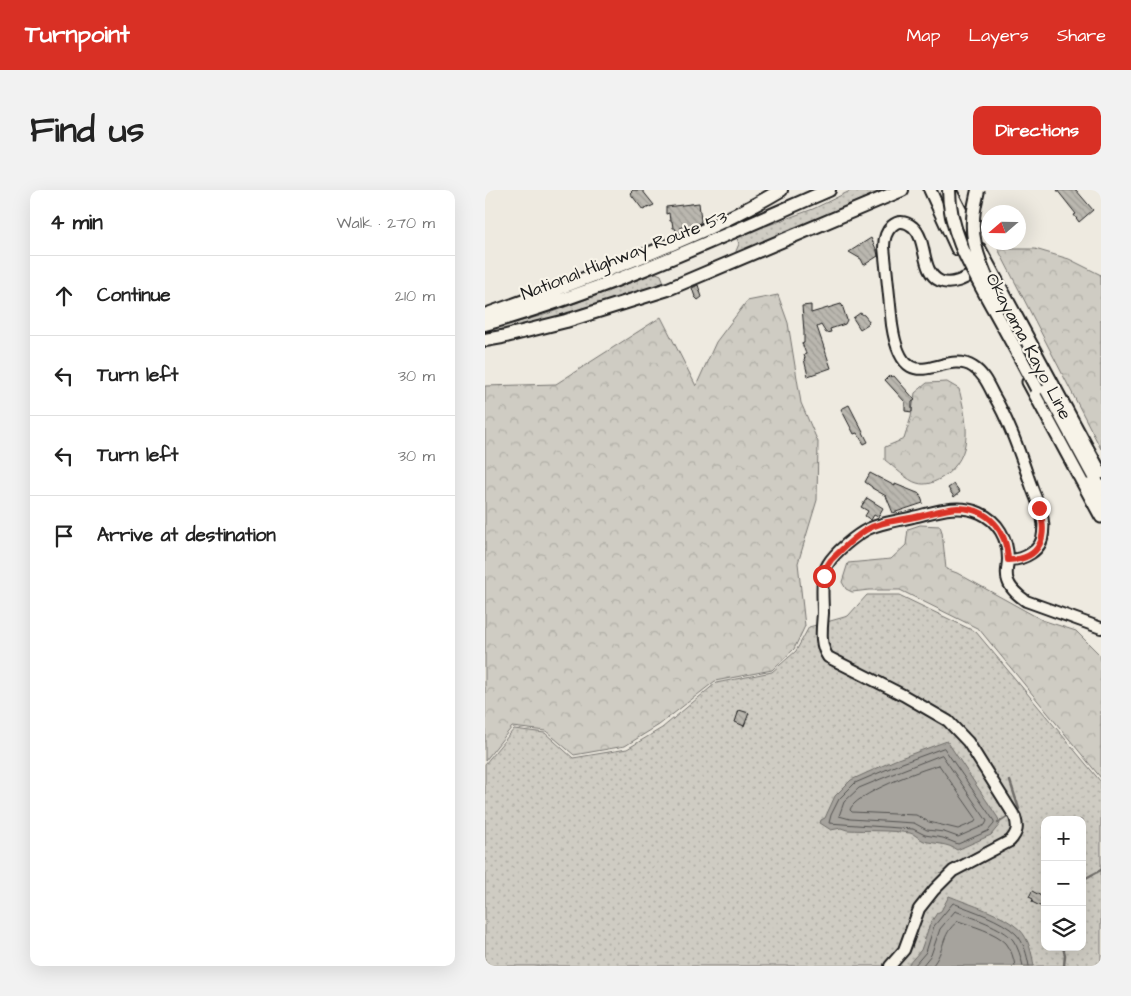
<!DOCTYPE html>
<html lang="en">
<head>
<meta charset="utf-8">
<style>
	:root { --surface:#fff; --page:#f2f2f2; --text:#222; --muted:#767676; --line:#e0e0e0; --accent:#d93025 }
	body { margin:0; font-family:"Architects Daughter",sans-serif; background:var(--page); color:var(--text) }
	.controls { position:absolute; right:15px; bottom:15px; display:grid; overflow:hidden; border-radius:10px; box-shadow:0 5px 20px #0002 }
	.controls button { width:45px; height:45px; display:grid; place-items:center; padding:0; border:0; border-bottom:1px solid var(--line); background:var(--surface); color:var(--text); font:25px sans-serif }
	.compass { position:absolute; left:496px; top:15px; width:45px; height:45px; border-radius:50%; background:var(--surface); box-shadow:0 5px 20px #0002; rotate:250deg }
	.stop { position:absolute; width:15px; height:15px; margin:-11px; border:4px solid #d93025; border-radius:50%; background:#fff }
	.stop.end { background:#d93025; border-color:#fff; box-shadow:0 1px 5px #0008 }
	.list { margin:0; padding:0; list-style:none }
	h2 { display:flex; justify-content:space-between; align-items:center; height:65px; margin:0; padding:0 20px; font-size:21px }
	h2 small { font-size:16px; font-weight:400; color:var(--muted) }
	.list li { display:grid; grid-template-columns:32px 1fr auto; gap:15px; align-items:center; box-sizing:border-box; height:80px; padding:0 20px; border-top:1px solid var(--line) }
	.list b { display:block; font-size:19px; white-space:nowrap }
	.list em { font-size:16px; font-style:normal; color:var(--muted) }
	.icon { flex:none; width:28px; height:28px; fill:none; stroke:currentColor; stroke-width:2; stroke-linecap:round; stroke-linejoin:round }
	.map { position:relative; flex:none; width:616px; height:776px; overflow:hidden; border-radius:10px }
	header { display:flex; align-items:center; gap:30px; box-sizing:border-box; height:70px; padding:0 25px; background:var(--accent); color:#fff }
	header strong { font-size:24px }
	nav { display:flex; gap:28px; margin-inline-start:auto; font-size:18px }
	.intro { display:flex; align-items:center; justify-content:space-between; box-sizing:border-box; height:120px; padding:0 30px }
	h1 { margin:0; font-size:35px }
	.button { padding:12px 22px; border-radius:10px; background:var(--accent); color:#fff; font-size:18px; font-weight:700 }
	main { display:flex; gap:30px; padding:0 30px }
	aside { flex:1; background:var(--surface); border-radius:10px; box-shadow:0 5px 20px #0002 }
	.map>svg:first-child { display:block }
</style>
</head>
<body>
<header>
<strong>Turnpoint</strong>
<nav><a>Map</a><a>Layers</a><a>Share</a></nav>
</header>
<div class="intro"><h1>Find us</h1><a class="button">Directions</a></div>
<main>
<aside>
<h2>4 min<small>Walk · 270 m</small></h2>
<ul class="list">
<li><svg class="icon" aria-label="ahead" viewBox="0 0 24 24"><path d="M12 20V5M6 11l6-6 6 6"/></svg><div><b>Continue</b></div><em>210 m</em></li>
<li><svg class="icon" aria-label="left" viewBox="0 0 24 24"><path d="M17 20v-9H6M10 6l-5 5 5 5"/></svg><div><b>Turn left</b></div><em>30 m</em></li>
<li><svg class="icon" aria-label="left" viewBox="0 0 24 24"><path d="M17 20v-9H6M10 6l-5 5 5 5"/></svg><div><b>Turn left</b></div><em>30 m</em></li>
<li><svg class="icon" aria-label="arrive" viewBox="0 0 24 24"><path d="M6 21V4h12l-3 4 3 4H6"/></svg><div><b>Arrive at destination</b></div></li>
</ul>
</aside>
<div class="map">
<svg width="616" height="776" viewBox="0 0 616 776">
	<defs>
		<pattern id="grass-dots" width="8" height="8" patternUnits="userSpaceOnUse" patternTransform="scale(1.25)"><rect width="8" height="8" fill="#cfccc3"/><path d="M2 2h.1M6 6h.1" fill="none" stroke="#b1afa7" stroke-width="1.8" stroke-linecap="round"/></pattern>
		<pattern id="forest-crowns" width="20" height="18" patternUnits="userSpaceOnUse" patternTransform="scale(1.25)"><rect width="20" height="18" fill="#cfccc3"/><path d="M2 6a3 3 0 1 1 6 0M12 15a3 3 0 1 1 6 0" fill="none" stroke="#b1afa7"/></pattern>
		<pattern id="building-back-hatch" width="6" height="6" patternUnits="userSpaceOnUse" patternTransform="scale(1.25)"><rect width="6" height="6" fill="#bab7af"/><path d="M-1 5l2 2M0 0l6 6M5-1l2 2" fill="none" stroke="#9f9d96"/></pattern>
	</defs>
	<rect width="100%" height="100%" fill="#eeeae0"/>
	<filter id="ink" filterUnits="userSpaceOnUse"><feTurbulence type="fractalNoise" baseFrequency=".02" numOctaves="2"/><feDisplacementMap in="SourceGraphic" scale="10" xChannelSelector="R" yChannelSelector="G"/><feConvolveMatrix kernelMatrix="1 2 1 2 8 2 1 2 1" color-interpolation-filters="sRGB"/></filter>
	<g filter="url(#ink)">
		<path fill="url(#grass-dots)" stroke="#767470" fill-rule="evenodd" d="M367,0H407L251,67V61L254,54L251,45L277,34L281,36L328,19Z
			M171,83L176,85L180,95L81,127L0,145V141L59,125Z
			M382,405H414L491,442L616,592V776H0V574L29,539L60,543L88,568L142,559L177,538L231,493L287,482L311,461L324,437L363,426ZM560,630H597V757H560Z"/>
		<path fill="url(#forest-crowns)" stroke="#767470" d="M513,59H550L584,69L616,85V259Z
			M293,105L303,133L316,213L333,252L332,310L313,373L320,436L309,459L287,480L230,491L174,535L140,556L89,565L61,541L27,537L0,571V196L71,194L176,127L211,196L231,152L262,111Z
			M462,192L474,199C482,231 490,265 458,287C450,292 441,296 432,293C423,291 408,276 400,270V257L419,249L426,227L430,203L442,193Z
			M435,335L455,336L457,342L461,379L472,383L557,430L591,441L616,466V588L494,439L415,400H384L367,402L361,399L357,392L363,373L406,369L421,355L423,339Z"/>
		<path fill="#a6a39d" stroke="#6f6d69" d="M462,551L513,628L515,634L506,645L472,660C462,653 450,654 439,651C434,649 430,644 425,643C404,640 382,641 362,640L356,638L346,640L335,633L336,630L340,628L350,606L366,590L410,570Z
			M464,706C486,715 518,724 535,740C544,749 547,764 549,776H422L436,760L445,734L452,723L456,721Z"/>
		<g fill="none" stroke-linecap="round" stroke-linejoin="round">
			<path stroke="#535250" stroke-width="1" d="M459,558L509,631V634L503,641L473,654L458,648L440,645L428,639L344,633L346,625L354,609L370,593L412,575Z
				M457,565L502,631L500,635L473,647L459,642L442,640L429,633L365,629L354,626L359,612L374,598L415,581Z
				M454,575L491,628L490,632L473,639L444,632L431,625L367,622L365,620C368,605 437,579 454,575Z
				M429,776L441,762L449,736L468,713C486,720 517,730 531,744C539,752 542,765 544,776
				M437,776L446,765L455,739L470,721C486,727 518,737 528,750C533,757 536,767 538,776
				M447,776C461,760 455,745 473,731C488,736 510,742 521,753C526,759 529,769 530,776"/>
			<path stroke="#6f6d69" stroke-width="2.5" d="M525,591L534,619L532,620
				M513,633L525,625
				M597,690L616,680
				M578,757L580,765L579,776"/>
		</g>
		<path fill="url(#building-back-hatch)" stroke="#1c1c1c" d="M148,0H157L169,15L158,20L145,3Z
			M572,0H591L608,20L594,32L589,25L591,24Z
			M214,13L216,30L215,33L209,36L196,37L197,41L192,43L190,38H188L187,31H185L184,23L181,24V17Z
			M386,48L392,61L393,66L379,75L376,69L364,62Z
			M213,95L217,107L213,110L210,107L207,98Z
			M356,114L357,115L362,130L360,134L345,139L346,142L341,143L336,135L332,137L346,178L323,186L319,169L320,168L319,165L321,164L317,153H319V142L317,116L326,115V123Z
			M375,123L379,125L384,131L383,134L375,139L368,128Z
			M405,185L407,187L409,186L430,210L427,212V222L420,221V212L400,190Z
			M364,215L383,252L379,254L372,243L369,244L356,219Z
			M385,283L410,296V294L435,304L438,313L408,323L401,306L387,298V297L380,292Z
			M469,294L475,302L469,307L463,298Z
			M382,308L398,318L393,327L389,325L386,330L380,326L383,321L376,317Z
			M254,520L264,523L259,536L250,532Z
			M547,701L560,708L557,717L547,712L548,709L544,707Z"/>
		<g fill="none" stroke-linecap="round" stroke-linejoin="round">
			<g stroke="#1c1c1c" stroke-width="14">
				<path id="secondary" d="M495,80C484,86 468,97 455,91C435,82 443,50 428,37C411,23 399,41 399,57L407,135C419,215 458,157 488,177C498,183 503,194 508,204C525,233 535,264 546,295C550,307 557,320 558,332C559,335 558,339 558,343C557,361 539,370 523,370
					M405,776L419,760L434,719L449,700L468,681L525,651C533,642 533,637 530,627L483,552L463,531L418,505L343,467C334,454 337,438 338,423C338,407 335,387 343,374C350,362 371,345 383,339C397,332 413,331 428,327C450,322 472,313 495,323C513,331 523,349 523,369C523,376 520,384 523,391C526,400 534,406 541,411L616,438"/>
			</g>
			<g stroke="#1c1c1c" stroke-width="15">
				<path id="primary" d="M445,0L472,59
					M465,0L488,45
					M495,59L616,283
					M543,192L616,327"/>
			</g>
			<g stroke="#1c1c1c" stroke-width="16">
				<path id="highway" d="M519,121L616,300
					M0,125C45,109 89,93 133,76C189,54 244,31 296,0
					M0,134C119,101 231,49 344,0
					M0,150L17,147L81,131L183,99L417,0
					M605,295L616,314"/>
			</g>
			<use href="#secondary" stroke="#f7f3e8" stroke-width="10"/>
			<use href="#primary" stroke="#f7f3e8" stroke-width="11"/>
			<use href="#highway" stroke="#f7f3e8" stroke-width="12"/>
			<g stroke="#1c1c1c" stroke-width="16" stroke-linecap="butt">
				<path id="highway-bridge" d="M464,0C464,43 488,81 508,118C523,145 538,172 552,199
					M493,0C491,10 488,20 488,31C486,58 501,89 514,112"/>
			</g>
			<use href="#highway-bridge" stroke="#f7f3e8" stroke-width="12"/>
		</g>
	</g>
	<g fill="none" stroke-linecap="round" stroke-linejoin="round" filter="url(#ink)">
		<path stroke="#d93025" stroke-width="6" d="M339,386L342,376L346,370C357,359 368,348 381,340C394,332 410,331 425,328C441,325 457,319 473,318C504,318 522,341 523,370C557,370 563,345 554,318"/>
	</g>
	<g text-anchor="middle" stroke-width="4.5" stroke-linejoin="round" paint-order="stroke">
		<g font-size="18" fill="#1c1c1c" stroke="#f7f3e8">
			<text transform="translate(139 65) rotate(-21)" y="6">National Highway Route 53</text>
			<text transform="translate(544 156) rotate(62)" y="6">Okayama Kayo Line</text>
		</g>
	</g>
</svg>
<div class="controls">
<button>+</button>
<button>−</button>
<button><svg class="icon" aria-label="layers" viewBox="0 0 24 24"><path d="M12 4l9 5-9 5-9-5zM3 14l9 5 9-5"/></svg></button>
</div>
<svg class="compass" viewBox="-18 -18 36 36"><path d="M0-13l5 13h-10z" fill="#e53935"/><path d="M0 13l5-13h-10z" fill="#767676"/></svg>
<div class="stop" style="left:339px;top:386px"></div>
<div class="stop end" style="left:554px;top:318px"></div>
</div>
</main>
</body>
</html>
